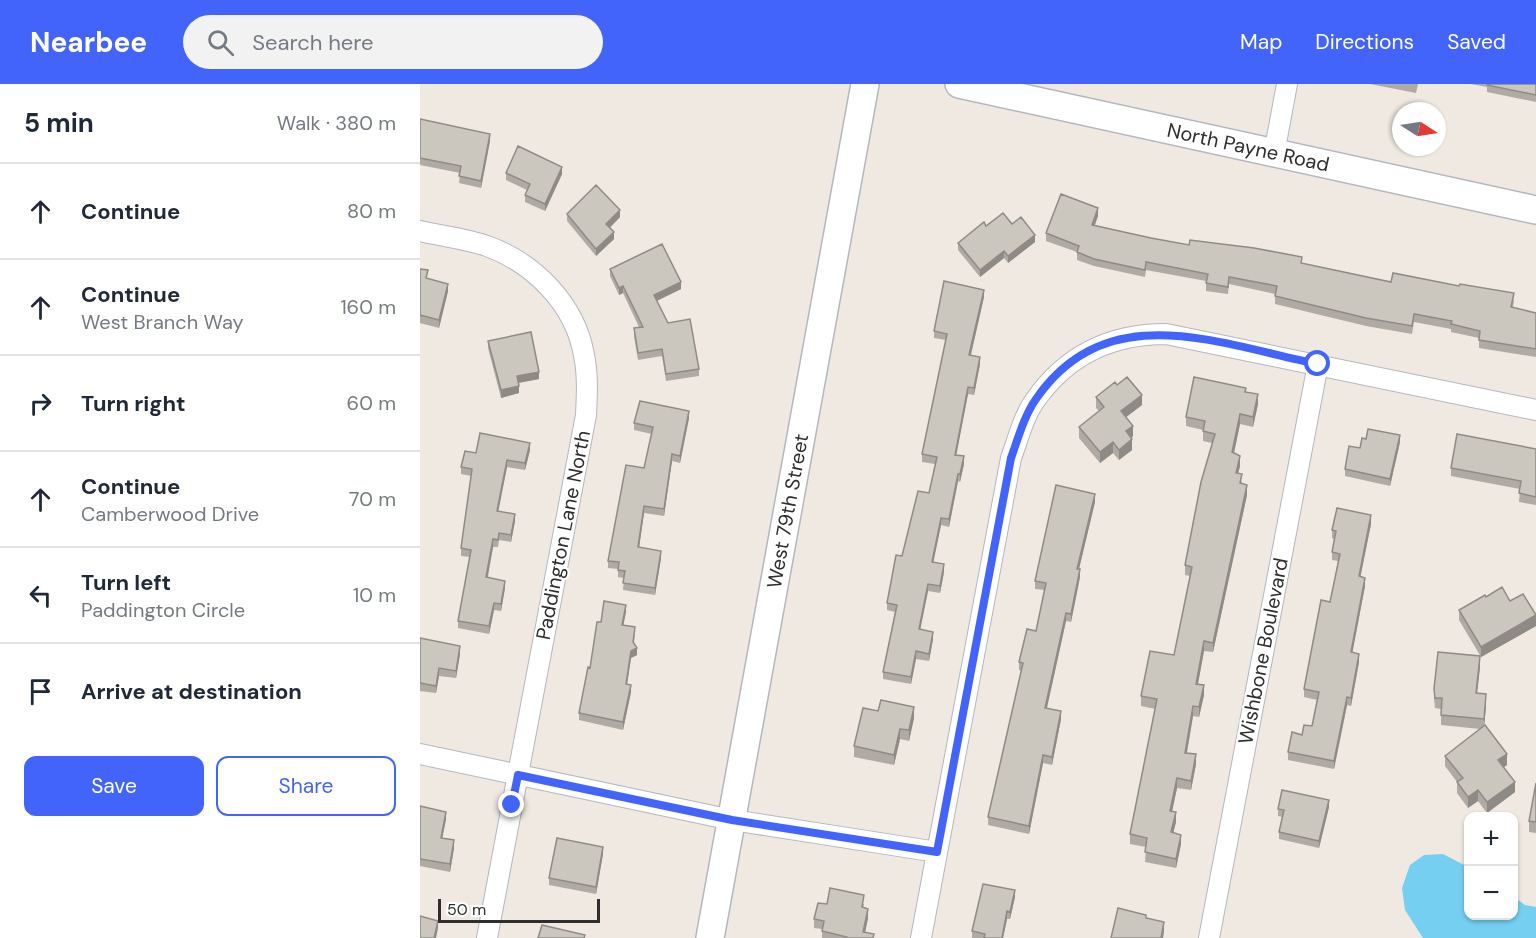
<!DOCTYPE html>
<html lang="en">
<head>
<meta charset="utf-8">
<style>
	:root { --surface:#fff; --page:#f2f2f3; --text:#1f2937; --muted:#747a83; --line:#e0e1e3; --accent:#4264fb }
	body { margin:0; font-family:"DM Sans",sans-serif; background:var(--page); color:var(--text) }
	.controls { position:absolute; right:18px; bottom:18px; display:grid; overflow:hidden; border-radius:12px; box-shadow:0 2px 4px #0004 }
	.controls button { width:54px; height:54px; display:grid; place-items:center; padding:0; border:0; border-bottom:2px solid var(--line); background:var(--surface); color:var(--text); font:30px sans-serif }
	.compass { position:absolute; left:972px; top:18px; width:54px; height:54px; border-radius:50%; background:var(--surface); box-shadow:0 2px 4px #0004; rotate:102deg }
	.scale { position:absolute; left:18px; bottom:15px; width:162px; box-sizing:border-box; padding-left:6px; border:3px solid #2e2e2e; border-top:0; font-size:16px; line-height:21px; white-space:nowrap; color:#2e2e2e; -webkit-text-stroke:4px #fff; paint-order:stroke }
	.stop { position:absolute; width:18px; height:18px; margin:-14px; border:4px solid #4264fb; border-radius:50%; background:#fff }
	.stop.end { background:#4264fb; border-color:#fff; box-shadow:0 2px 6px #0008 }
	.list { margin:0; padding:0; list-style:none }
	h2 { display:flex; justify-content:space-between; align-items:center; height:78px; margin:0; padding:0 24px; font-size:26px }
	h2 small { font-size:20px; font-weight:400; color:var(--muted) }
	.list li { display:grid; grid-template-columns:39px 1fr auto; gap:18px; align-items:center; box-sizing:border-box; height:96px; padding:0 24px; border-top:2px solid var(--line) }
	.list b { display:block; font-size:22px; white-space:nowrap }
	.list p { margin:0; font-size:20px; white-space:nowrap; color:var(--muted) }
	.list em { font-size:20px; font-style:normal; color:var(--muted) }
	.actions { display:flex; gap:12px; padding:18px 24px }
	.actions a { flex:1; padding:14px 0; border:2px solid var(--accent); border-radius:12px; text-align:center; font-size:21px; color:var(--accent) }
	.actions .main { background:var(--accent); color:#fff }
	.icon { flex:none; width:33px; height:33px; fill:none; stroke:currentColor; stroke-width:2; stroke-linecap:round; stroke-linejoin:round }
	.map { position:relative; flex:none; width:1116px; height:854px; overflow:hidden }
	header { display:flex; align-items:center; gap:36px; box-sizing:border-box; height:84px; padding:0 30px; background:var(--accent); color:#fff }
	header strong { font-size:28px }
	nav { display:flex; gap:33px; margin-inline-start:auto; font-size:21px }
	.search { width:420px; height:54px; background:var(--page); display:flex; align-items:center; gap:15px; box-sizing:border-box; padding:0 21px; border-radius:33px; color:var(--muted); font-size:22px }
	main { display:flex }
	aside { flex:1; background:var(--surface) }
	.map>svg:first-child { display:block }
</style>
</head>
<body>
<header>
<strong>Nearbee</strong>
<div class="search"><svg class="icon" aria-label="search" viewBox="0 0 24 24"><circle cx="10" cy="10" r="6"/><path d="M15 15l6 6"/></svg>Search here</div>
<nav><a>Map</a><a>Directions</a><a>Saved</a></nav>
</header>
<main>
<aside>
<h2>5 min<small>Walk · 380 m</small></h2>
<ul class="list">
<li><svg class="icon" aria-label="ahead" viewBox="0 0 24 24"><path d="M12 20V5M6 11l6-6 6 6"/></svg><div><b>Continue</b></div><em>80 m</em></li>
<li><svg class="icon" aria-label="ahead" viewBox="0 0 24 24"><path d="M12 20V5M6 11l6-6 6 6"/></svg><div><b>Continue</b><p>West Branch Way</p></div><em>160 m</em></li>
<li><svg class="icon" aria-label="right" viewBox="0 0 24 24"><path d="M7 20v-9h11M14 6l5 5-5 5"/></svg><div><b>Turn right</b></div><em>60 m</em></li>
<li><svg class="icon" aria-label="ahead" viewBox="0 0 24 24"><path d="M12 20V5M6 11l6-6 6 6"/></svg><div><b>Continue</b><p>Camberwood Drive</p></div><em>70 m</em></li>
<li><svg class="icon" aria-label="left" viewBox="0 0 24 24"><path d="M17 20v-9H6M10 6l-5 5 5 5"/></svg><div><b>Turn left</b><p>Paddington Circle</p></div><em>10 m</em></li>
<li><svg class="icon" aria-label="arrive" viewBox="0 0 24 24"><path d="M6 21V4h12l-3 4 3 4H6"/></svg><div><b>Arrive at destination</b></div></li>
</ul>
<div class="actions"><a class="main">Save</a><a>Share</a></div>
</aside>
<div class="map">
<svg width="1116" height="854" viewBox="0 0 1116 854">
	<rect width="100%" height="100%" fill="#efe9e1"/>
	<path fill="#75cff0" d="M1023,770L1048,783V832H1094V813L1105,821L1116,823V854H1003L985,826L982,804L990,781L1004,771Z"/>
	<g fill="none" stroke-linecap="round" stroke-linejoin="round">
		<g stroke="#b4b7c1" stroke-width="22">
			<path id="street" d="M854,70L867,0
				M0,147C22,152 46,155 67,162C114,179 155,220 164,271C168,291 167,310 166,331L67,854
				M0,670L312,736L517,768
				M501,854L591,374C598,355 604,331 616,315C648,270 693,250 746,250L1116,326
				M789,854L898,280"/>
		</g>
		<g stroke="#b4b7c1" stroke-width="30">
			<g id="secondary">
				<path id="s1" d="M539,0L1116,126"/>
				<path id="s2" d="M290,854L445,0"/>
			</g>
		</g>
		<use href="#street" stroke="#fff" stroke-width="20"/>
		<use href="#secondary" stroke="#fff" stroke-width="27"/>
	</g>
	<path fill="#afaba4" d="M950,0H998L996,9Z
		M1051,0H1116V18L1067,8V3Z
		M0,35L70,57L61,104L39,99L40,89L0,81Z
		M86,89L142,90L125,127L105,118V111L107,106L86,96Z
		M147,130L200,133L190,144L194,155L176,172L147,137Z
		M678,132L675,141L731,154L769,161L882,179L971,198L1094,216L1093,224L1116,229V273L1059,264V254L1031,248V245L994,238L992,250L946,242L855,220V210L809,200L808,210L786,207V197L726,186L725,193L674,182L657,176V168L626,157V149Z
		M592,140L615,158L588,179L584,174L560,193L538,166V159L566,142Z
		M0,185L8,195L28,207L19,244L0,239Z
		M190,185L261,205L237,217L248,239L279,285V292L246,297L242,272L218,276L214,252V244L219,243L203,209L199,211L190,192Z
		M564,213L551,271L560,280L554,311L548,310L536,371L544,380L540,398L538,397L529,443L521,441L513,478L524,488L520,509L508,507L500,545L513,555L509,577L496,575L491,600L463,595V588L475,528L467,526V519L482,472L509,409L515,380L502,378V370L526,256L514,254V247Z
		M68,257L119,295L99,299V309L81,314L68,264Z
		M697,301L722,321L706,333L713,352L711,354L712,366L699,376L693,369L680,379L659,354V343L679,327L676,324V313Z
		M826,308L838,320L833,343L820,340L814,369L820,382L818,389L827,411L793,568L784,567L778,600L784,611L779,633L773,632L767,669L776,680L771,706L757,704L752,728L756,738L753,749L761,760L756,784L725,778L726,763L710,760V750L735,625L721,622V612L754,571L770,492L765,491V481L792,359L783,357V346L766,342V333Z
		M269,334L260,379L252,377L244,432L224,429L219,464L241,474L235,511L203,506L204,494L198,493V485L188,484V477L224,384L232,350L214,346V339Z
		M980,358L970,402L925,392V385L940,364Z
		M1116,365V421L1099,418L1100,405L1031,392V384Z
		M110,366L105,386L87,383L78,427L95,437L91,458L79,456L78,463H73L68,493L85,504L81,527L74,526L69,550L38,544V537L50,473L41,472V464L51,392L41,390V383L56,369Z
		M675,418L659,485L660,493L651,538L646,537L627,624L641,635L632,681L623,679L609,750L568,741V733L602,587L599,586V578L616,547L625,506L615,505V497Z
		M951,440L940,493L945,502L932,569L939,578L931,622L927,621L914,685L868,676V668L882,651L892,642L897,616L884,613V605L910,518L918,477L912,476V468L914,455L912,454V446Z
		M1066,513L1090,517L1116,542L1061,573L1039,536V526Z
		M206,528L203,541L215,551L214,559L217,571L211,574L207,600L211,608L203,646L159,636V629L170,584L181,538Z
		M0,554L40,570L36,594L19,592L16,609L0,607Z
		M1060,583L1057,609L1066,621L1064,642L1087,681L1084,683L1095,708L1067,729L1058,717L1048,724L1037,709V698L1025,682V672L1060,645L1021,641V625L1015,624L1014,615V605Z
		M494,634L489,657L480,655L474,681L434,673V662Z
		M1116,699V749L1109,748V737Z
		M0,722L26,735L22,754L34,764L30,788L0,782Z
		M909,723L899,764L859,755V748L862,733L858,732V725Z
		M183,770L176,810L129,801V794Z
		M595,813L590,835H587L583,854H552V847Z
		M407,820H444L443,824L448,834L445,848L454,854H402V845L394,844V835Z"/>
	<path fill="#8e8b86" d="M70,50V57L61,104V97Z
		M142,83V90L125,127V120Z
		M678,124V132L672,148V141Z
		M200,126V133L186,147V140Z
		M194,148V155L176,172V165Z
		M615,151V158L588,179V172Z
		M584,167V174L560,193V186Z
		M261,198V205L234,218V211Z
		M28,200V207L19,244V236Z
		M203,202V209L199,211V204Z
		M564,206V213L549,278V271Z
		M560,273V280L554,311V304Z
		M119,288V295L97,299V292Z
		M99,302V309L81,314V306Z
		M548,303V310L535,378V371Z
		M838,310V320L833,343V333Z
		M722,311V321L701,337V327Z
		M269,327V334L260,379V372Z
		M820,330V340L812,378V368Z
		M713,342V352L706,358V347Z
		M980,351V358L970,402V395Z
		M712,355V366L699,376V366Z
		M693,358V369L680,379V368Z
		M110,359V366L105,386V379Z
		M252,370V377L244,432V425Z
		M544,372V380L540,398V390Z
		M820,372V382L816,398V389Z
		M87,376V383L77,434V427Z
		M538,390V397L529,443V435Z
		M827,401V411L793,568V559Z
		M675,410V418L657,493V485Z
		M224,422V429L218,471V463Z
		M95,430V437L91,458V451Z
		M951,431V440L939,500V492Z
		M521,434V441L512,485V478Z
		M73,455V463L66,500V493Z
		M241,467V474L235,511V504Z
		M524,480V488L520,509V502Z
		M660,485V493L651,538V530Z
		M945,494V502L931,576V568Z
		M85,497V504L81,527V520Z
		M508,500V507L499,552V545Z
		M74,519V526L69,550V542Z
		M206,521V528L202,548V541Z
		M646,529V537L625,632V624Z
		M1116,531V542L1061,573V563Z
		M513,548V555L509,577V570Z
		M784,557V567L776,610V600Z
		M40,562V570L36,594V587Z
		M217,564V571L211,574L206,607V600L211,567Z
		M496,567V575L491,600V593Z
		M939,570V578L931,622V614Z
		M1060,572V583L1056,619V609Z
		M19,584V592L16,609V602Z
		M211,601V608L203,646V638Z
		M784,601V611L779,633V623Z
		M1066,610V621L1064,646V635Z
		M927,613V621L914,685V677Z
		M773,622V632L765,678V669Z
		M494,623V634L489,657V646Z
		M641,627V635L632,681V673Z
		M480,645V655L474,681V671Z
		M776,670V680L771,706V697Z
		M1087,670V681L1078,687V676Z
		M623,671V679L609,750V742Z
		M757,694V704L750,737V727Z
		M1095,698V708L1067,729V718Z
		M1058,706V717L1048,724V713Z
		M909,716V723L899,764V757Z
		M26,728V735L21,761V754Z
		M756,728V738L751,758V748Z
		M761,751V760L756,784V775Z
		M34,756V764L30,788V780Z
		M183,763V770L176,810V803Z
		M595,806V813L590,835V828Z
		M448,825V834L444,854L443,848Z
		M587,827V835L583,854H582Z
		M18,837V844L16,854H14Z
		M744,838V848L743,854H741Z"/>
	<path fill="#cbc7bf" stroke="#8e8b86" stroke-width="1.5" d="M1067,0H1116V11L1067,1Z
		M0,35L70,50L61,97L39,92L41,82L0,74Z
		M98,62L142,83L125,120L105,111L110,100L86,89Z
		M176,101L200,126L186,140L194,148L176,165L147,130Z
		M641,110L678,124L672,141L731,154L769,161L770,156L834,164L882,173L881,179L971,198L973,189L1039,202L1040,200L1094,209L1091,223L1116,229V265L1059,256L1060,247L1031,240L1032,237L994,230L992,242L946,234L855,212L857,202L809,193L808,203L786,199L788,190L726,178L725,186L674,175L657,168L659,162L626,149Z
		M583,129L592,140L601,133L615,151L588,172L584,167L560,186L538,159L564,138L566,142Z
		M242,160L261,198L234,211L248,239L270,235L279,285L246,290L242,265L218,269L214,244L223,243L203,202L199,204L190,185Z
		M0,185L8,186L6,194L28,200L19,236L0,231Z
		M524,197L564,206L549,271L560,273L554,304L548,303L535,371L544,372L540,390H538L529,435L521,434L512,478L524,480L520,502L508,500L499,545L513,548L509,570L496,567L491,593L463,588L477,521L467,519L476,471L482,472L498,407L509,409L517,373L502,370L527,250L514,247Z
		M111,248L119,288L97,292L99,302L81,306L68,257Z
		M707,293L722,311L701,327L713,342L706,347L712,355L699,366L693,358L680,368L659,343L684,323L676,313L695,298L697,301Z
		M774,293L826,304L825,308L838,310L833,333L820,330L812,368L820,372L816,389L822,390L820,399L827,401L793,559L784,557L776,600L784,601L779,623L773,622L765,669L776,670L771,697L757,694L750,727L756,728L751,748L761,751L756,775L725,768L727,754L710,750L737,615L721,612L730,567L754,571L772,483L765,481L781,398L795,350L783,347L785,337L766,333Z
		M220,317L269,327L260,372L252,370L244,425L224,422L218,463L241,467L235,504L203,499L205,487L198,486L199,478L188,477L206,381L224,384L233,343L214,339Z
		M948,345L980,351L970,395L925,385L929,362L940,364L942,354L946,355Z
		M60,349L110,359L105,379L87,376L77,427L95,430L91,451L79,449L78,456L73,455L66,493L85,497L81,520L74,519L69,542L38,537L51,466L41,464L52,385L41,383L45,367L56,369Z
		M1037,350L1116,365V413L1099,409L1101,397L1031,384Z
		M636,401L675,410L657,485H660L651,530L646,529L625,624L641,627L632,673L623,671L609,742L568,733L603,579L599,578L607,545L616,547L626,499L615,497Z
		M917,424L951,431L939,492L945,494L931,568L939,570L931,614L927,613L914,677L868,668L872,648L882,651L884,641L892,642L899,608L884,605L901,516L910,518L920,470L912,468L916,447L912,446Z
		M1082,503L1090,517L1103,510L1116,531L1061,563L1039,526L1065,511L1066,513Z
		M184,517L206,521L202,541L215,543L213,558L217,564L211,567L206,600L211,601L203,638L159,629L168,583L170,584L177,538H181Z
		M0,554L40,562L36,587L19,584L16,602L0,599Z
		M1018,568L1060,572L1056,609L1066,610L1064,635L1021,631L1022,614H1015L1014,605Z
		M461,616L494,623L489,646L480,645L474,671L434,662L443,624L458,627Z
		M1065,641L1087,670L1078,676L1095,698L1067,718L1058,706L1048,713L1037,698L1043,694L1025,672Z
		M1116,699V738L1109,737Z
		M862,706L909,716L899,757L859,748L864,726L858,725Z
		M0,722L26,728L21,754L34,756L30,780L0,775Z
		M137,754L183,763L176,803L129,794Z
		M563,800L595,806L590,828L587,827L582,854H564L565,850L552,847Z
		M410,804L444,811L442,823L448,825L443,848L454,850L453,854H427V853L402,847L404,837L394,835L398,819L407,820Z
		M698,824L726,831V834L744,838L741,854H691Z
		M0,832L18,837L14,854H0Z
		M122,841L165,851L164,854H118Z"/>
	<g fill="none" stroke-linecap="round" stroke-linejoin="round">
		<path stroke="#4264fb" stroke-width="8" d="M92,721L98,691L312,736L517,768L591,374C598,355 604,332 616,315C687,212 798,260 898,280"/>
	</g>
	<g text-anchor="middle" stroke-width="4.5" stroke-linejoin="round" paint-order="stroke">
		<g font-size="20" fill="#2e2e2e" stroke="#fff">
			<text dy="7" stroke="none"><textPath href="#s1" startOffset="296">North Payne Road</textPath></text>
			<text dy="7" stroke="none"><textPath href="#s2" startOffset="434">West 79th Street</textPath></text>
			<text transform="translate(143 451) rotate(-79)" y="7">Paddington Lane North</text>
			<text transform="translate(843 567) rotate(-79)" y="7">Wishbone Boulevard</text>
		</g>
	</g>
</svg>
<div class="controls">
<button>+</button>
<button>−</button>
</div>
<svg class="compass" viewBox="-18 -18 36 36"><path d="M0-13l5 13h-10z" fill="#e53935"/><path d="M0 13l5-13h-10z" fill="#747a83"/></svg>
<div class="scale">50 m</div>
<div class="stop" style="left:898px;top:280px"></div>
<div class="stop end" style="left:92px;top:721px"></div>
</div>
</main>
</body>
</html>
